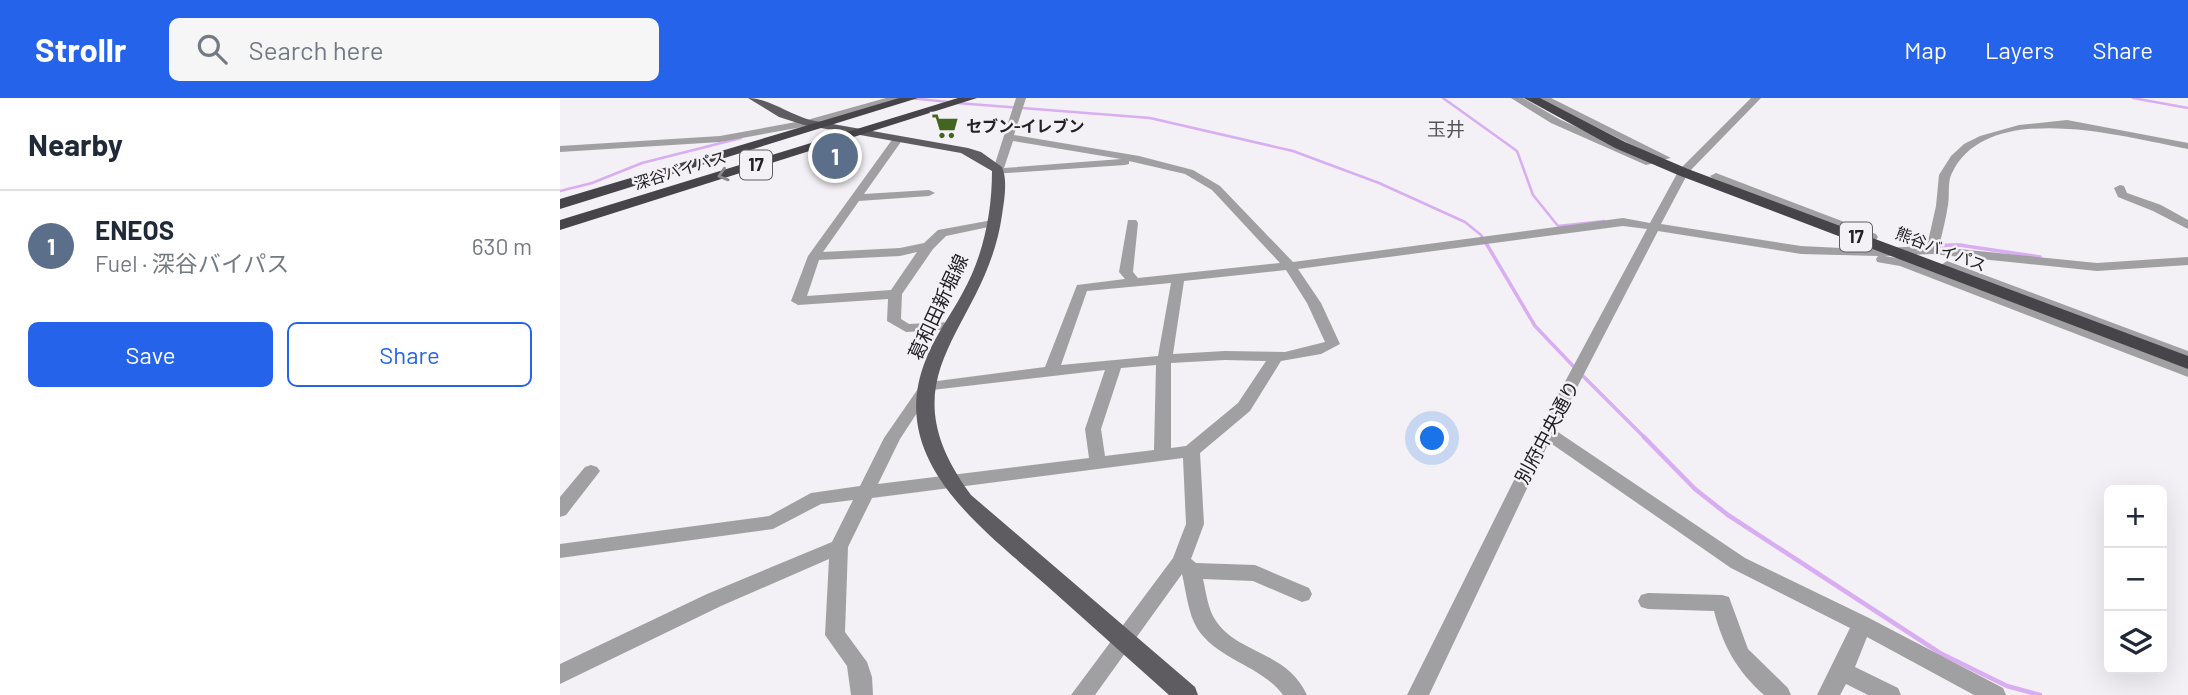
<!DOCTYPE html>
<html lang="en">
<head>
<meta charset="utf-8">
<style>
	:root { --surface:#fff; --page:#f6f6f7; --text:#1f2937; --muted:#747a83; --line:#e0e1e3; --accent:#2563eb }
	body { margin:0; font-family:Barlow,"Noto Sans JP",sans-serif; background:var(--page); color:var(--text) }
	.controls { position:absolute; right:21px; bottom:21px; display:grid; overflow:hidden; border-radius:10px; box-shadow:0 7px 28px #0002 }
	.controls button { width:63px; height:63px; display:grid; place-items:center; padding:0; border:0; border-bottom:2px solid var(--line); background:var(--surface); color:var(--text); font:35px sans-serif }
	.you { position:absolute; left:873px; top:341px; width:24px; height:24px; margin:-18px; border:5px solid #fff; border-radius:50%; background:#1a73e8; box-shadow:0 0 0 10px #1a73e833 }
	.badge { display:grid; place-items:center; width:46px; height:46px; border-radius:50%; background:var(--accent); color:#fff; font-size:23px; font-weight:700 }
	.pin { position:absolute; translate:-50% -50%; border:4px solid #fff; box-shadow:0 2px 7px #0006 }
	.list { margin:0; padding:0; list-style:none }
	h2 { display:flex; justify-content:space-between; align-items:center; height:91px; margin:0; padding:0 28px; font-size:30px }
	h2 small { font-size:23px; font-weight:400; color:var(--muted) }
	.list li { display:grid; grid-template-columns:46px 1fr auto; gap:21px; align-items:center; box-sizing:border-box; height:112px; padding:0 28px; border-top:2px solid var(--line) }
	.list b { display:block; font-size:26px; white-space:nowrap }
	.list p { margin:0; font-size:23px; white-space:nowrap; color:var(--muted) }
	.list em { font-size:23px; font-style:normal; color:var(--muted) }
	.actions { display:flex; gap:14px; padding:21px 28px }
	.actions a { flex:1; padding:16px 0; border:2px solid var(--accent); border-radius:10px; text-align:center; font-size:24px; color:var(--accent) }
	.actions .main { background:var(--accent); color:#fff }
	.icon { flex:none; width:38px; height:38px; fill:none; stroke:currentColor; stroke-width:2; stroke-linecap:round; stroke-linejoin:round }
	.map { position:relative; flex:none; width:1628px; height:597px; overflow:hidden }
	header { display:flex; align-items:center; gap:42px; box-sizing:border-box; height:98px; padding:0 35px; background:var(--accent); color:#fff }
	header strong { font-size:33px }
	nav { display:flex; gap:38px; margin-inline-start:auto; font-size:24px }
	.search { width:490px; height:63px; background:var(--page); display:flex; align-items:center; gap:18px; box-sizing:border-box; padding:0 24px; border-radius:10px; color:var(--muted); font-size:26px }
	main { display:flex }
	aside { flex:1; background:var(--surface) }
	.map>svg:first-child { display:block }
</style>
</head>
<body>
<header>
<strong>Strollr</strong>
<div class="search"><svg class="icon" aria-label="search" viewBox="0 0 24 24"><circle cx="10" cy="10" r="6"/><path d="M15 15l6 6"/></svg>Search here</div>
<nav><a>Map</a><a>Layers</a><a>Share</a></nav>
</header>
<main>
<aside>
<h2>Nearby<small></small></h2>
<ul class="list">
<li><span class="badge" style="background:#5c6f8a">1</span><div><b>ENEOS</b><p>Fuel · 深谷バイパス</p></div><em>630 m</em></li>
</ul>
<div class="actions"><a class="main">Save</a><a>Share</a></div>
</aside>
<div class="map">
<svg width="1628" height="597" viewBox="0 0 1628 597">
	<rect width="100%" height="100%" fill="#f3f0f6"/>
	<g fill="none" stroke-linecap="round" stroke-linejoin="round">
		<path stroke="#d8adf1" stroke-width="2.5" d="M349,0L389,4
			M883,0L957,53L973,97L998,128L1044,123
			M1573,0L1628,10
			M397,5L590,20L733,53L819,85L905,124L921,137L927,147
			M0,93L32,85L82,65L181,40
			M1357,147H1403"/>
		<path stroke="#d8adf1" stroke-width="3.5" d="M926,145L975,228L1016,271
			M1350,148L1399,147L1480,159
			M1022,277L1086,341"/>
		<path stroke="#d8adf1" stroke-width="4.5" d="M1084,339L1135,391L1168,417L1380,555L1447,588L1480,597"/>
		<path fill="#a09fa1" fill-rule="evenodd" d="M326,0H341L248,28L160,44L0,54V48L160,38L247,22Z
			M456,0H466L454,37L579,58L633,72L660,88L733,164L1063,120L1090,125L1119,72L1191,0H1201L1128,75L1101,126L1241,148L1301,151L1367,148L1376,108L1379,77L1391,58L1404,46L1420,38L1459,27L1507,22L1628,45V51C1566,39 1428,0 1392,75C1387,84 1390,97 1388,107C1386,121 1382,135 1379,149L1537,165L1628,159V167L1537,173L1372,156L1325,158L1348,162L1628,269V279L1340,168L1317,164L1316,161L1318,158L1241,156L1098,133L995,332L1185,460L1309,520L1443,590L1446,597H1414L1307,539L1295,569L1338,590L1341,597H1308L1286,586L1280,597H1257L1290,530L1171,470L989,344L869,597H847L978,334L1087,131L1063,128L738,171L761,205L780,246L761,256L721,263L690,313L640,355L644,426L631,461L636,465L695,467L749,490L752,496L749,502L742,504L693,483L643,481C646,494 648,512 656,523C678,556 727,553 747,597H723C701,567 657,562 637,530C628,515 626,493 622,476L535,597H511L613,460L626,426L623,360L312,400L288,449L285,534L307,564L312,579L313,597H291L287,568L265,537L269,461L161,508L0,586V566L147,496L272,444L293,402L261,406L213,431L0,460V446L209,418L251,395L300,388L324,340L362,285L485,269L517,187L565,181L559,174L568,122H576L578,125L573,174L578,180L720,165L652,92L625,76L569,63V66L565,67L434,76L433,72ZM453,43L561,61L444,70ZM726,172L747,205L765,244L725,254L665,253L613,256L624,183ZM611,185L598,258L501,267L527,193ZM665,262L706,263L678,305L626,348L611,350V265ZM596,267L594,352L545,358L541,331L561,270ZM545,272L525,331L529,360L318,386L340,341L372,292Z
			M951,0H963L999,21L1095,65L1086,67L991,25Z
			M978,0H991L1111,60L1102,62Z
			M338,38L343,41L304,96L369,92L375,95L369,98L299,103L263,154L340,150L364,145L378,132L438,121V127L386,138L373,151L342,196L341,221L349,226L391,224L396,225L398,228L396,231L346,234L327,223L328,201L238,207L231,203L248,158L334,39ZM357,154L331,192L247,198L259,162L340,158Z
			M1156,75L1316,136L1318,139L1316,142H1308L1152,80L1150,78Z
			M1560,87L1564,88L1567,95L1601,107L1628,122V131L1593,113L1558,99L1554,90Z
			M1387,163L1628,253V263L1382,170L1381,167Z
			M31,367L37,369L40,373L37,377L6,417L0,419V399L25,369Z
			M1088,495L1162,497L1169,499L1188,551L1228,590L1231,597H1204C1177,573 1163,548 1154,513L1088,511L1081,509L1078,503L1081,497Z"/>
		<path fill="#5e5c60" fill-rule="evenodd" d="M188,0C208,0 229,16 250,22L408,50L421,54L442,69C448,83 444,103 442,117C426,233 320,274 411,397L635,589L638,597H609C568,560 527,524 486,487C421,429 325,362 366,261C375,238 390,218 402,196C423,159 432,116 432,73L401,55L244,27L219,19Z"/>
		<path fill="#474449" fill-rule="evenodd" d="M339,0H358L0,111V101Z
			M398,0H417L0,132V122Z
			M964,0H980L1065,44L1128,71L1628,258V271L1118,77L1055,50Z"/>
	</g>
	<defs><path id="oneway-chevron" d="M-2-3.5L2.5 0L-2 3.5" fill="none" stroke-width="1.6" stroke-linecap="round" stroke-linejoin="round" transform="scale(1.75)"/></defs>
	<use stroke="#8c898e" href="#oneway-chevron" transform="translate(163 77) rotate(163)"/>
	<defs>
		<g id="supermarket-bare" transform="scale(2.1)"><path d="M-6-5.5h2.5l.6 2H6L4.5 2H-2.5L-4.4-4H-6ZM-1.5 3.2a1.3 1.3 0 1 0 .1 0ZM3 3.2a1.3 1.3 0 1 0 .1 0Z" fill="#42661f" stroke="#f3f0f6" stroke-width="2.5" paint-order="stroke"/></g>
	</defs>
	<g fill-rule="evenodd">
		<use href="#supermarket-bare" x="385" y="28"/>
	</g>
	<g text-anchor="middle" stroke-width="5" stroke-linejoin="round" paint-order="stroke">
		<g font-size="16" font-weight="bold" fill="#222123" stroke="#f3f0f6" text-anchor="start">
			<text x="406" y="34">セブン-イレブン</text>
		</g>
		<g font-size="16" fill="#222123" stroke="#f3f0f6">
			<text transform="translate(120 72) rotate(-17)" y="6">深谷バイパス</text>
			<text transform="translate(1381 151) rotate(21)" y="6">熊谷バイパス</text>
		</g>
		<g fill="#f3f0f6" stroke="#615f62" stroke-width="2">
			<rect x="180" y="52.5" width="32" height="29" rx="5"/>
			<rect x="1280" y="124.5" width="32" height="29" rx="5"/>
		</g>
		<g font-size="18" font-weight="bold" fill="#222123">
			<text x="196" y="73">17</text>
			<text x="1296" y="145">17</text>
		</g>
		<g font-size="19" fill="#575459" stroke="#f3f0f6">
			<text x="886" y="38">玉井</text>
		</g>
		<g font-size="19" fill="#222123" stroke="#f3f0f6">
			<text transform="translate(378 209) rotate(-65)" y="7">葛和田新堀線</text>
			<text transform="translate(987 334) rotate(-62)" y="7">別府中央通り</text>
		</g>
	</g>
</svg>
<div class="controls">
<button>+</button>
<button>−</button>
<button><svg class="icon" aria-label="layers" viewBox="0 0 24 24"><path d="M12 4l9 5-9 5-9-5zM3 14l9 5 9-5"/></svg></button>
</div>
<div class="you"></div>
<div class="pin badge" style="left:275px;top:58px;background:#5c6f8a">1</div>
</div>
</main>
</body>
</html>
